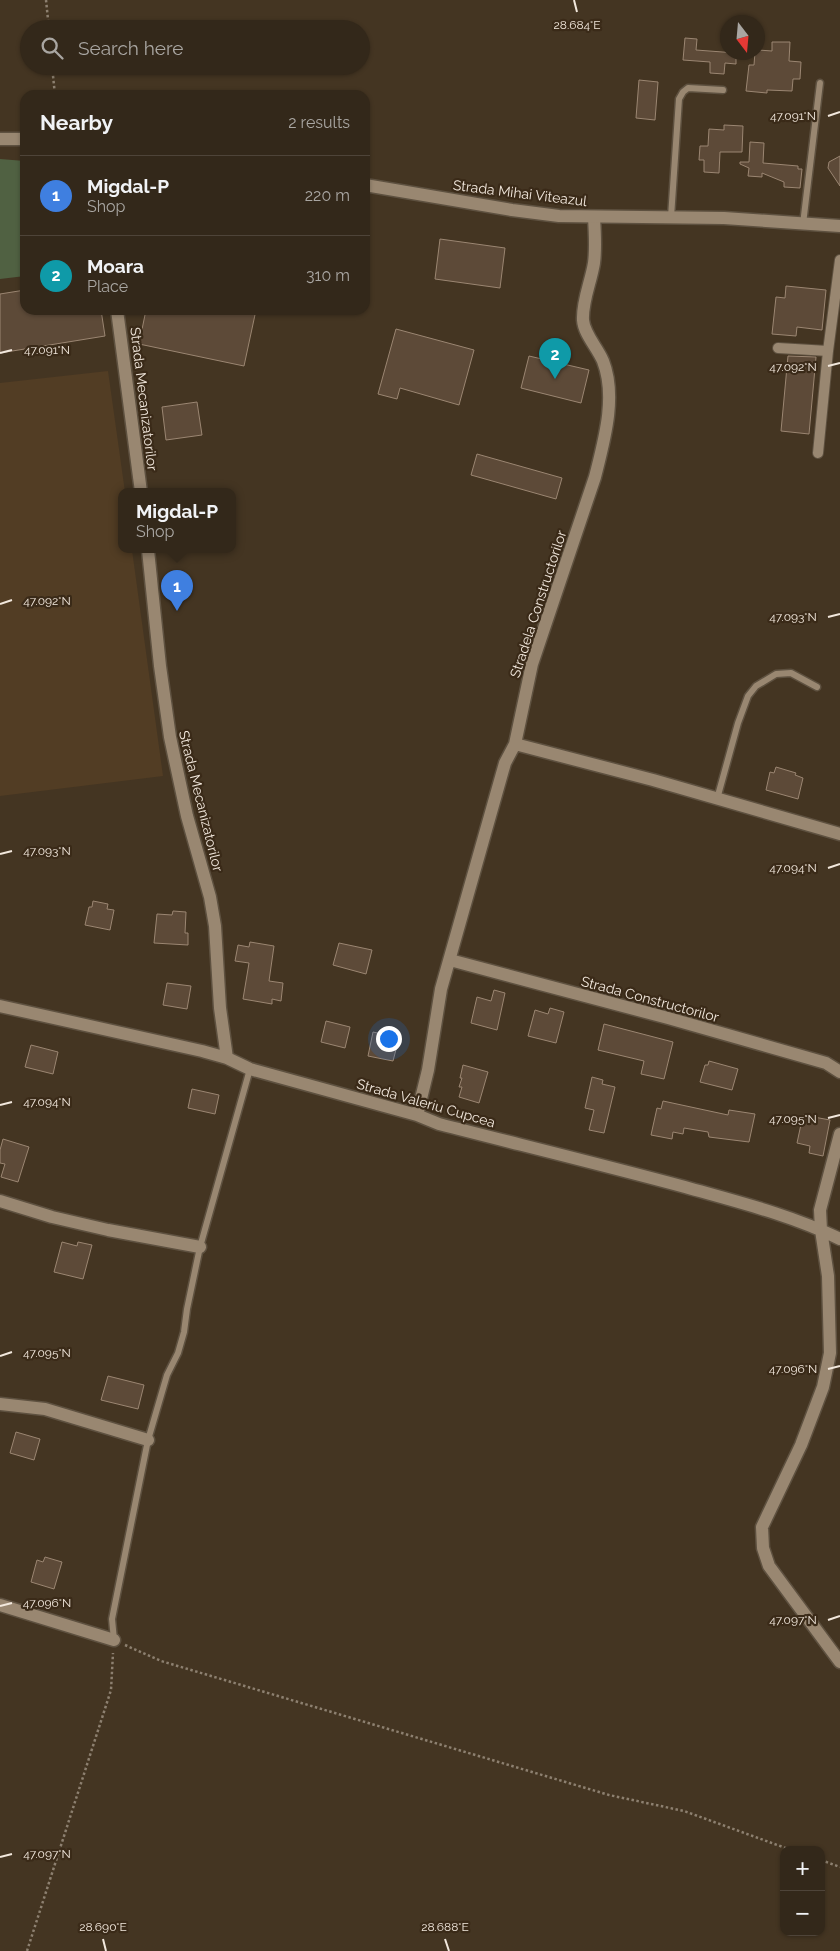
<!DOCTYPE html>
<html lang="en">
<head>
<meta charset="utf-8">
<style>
	:root { --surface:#33281a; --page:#3b3023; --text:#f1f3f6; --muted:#a9a6a2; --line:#4e4439; --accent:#55cec6 }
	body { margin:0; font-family:Raleway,sans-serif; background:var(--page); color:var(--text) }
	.controls { position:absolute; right:15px; bottom:15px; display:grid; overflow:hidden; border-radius:10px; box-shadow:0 1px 4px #0004 }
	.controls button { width:45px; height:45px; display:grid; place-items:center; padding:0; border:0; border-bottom:1px solid var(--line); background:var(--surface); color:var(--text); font:25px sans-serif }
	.compass { position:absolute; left:720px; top:15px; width:45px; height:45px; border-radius:50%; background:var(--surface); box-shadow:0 1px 4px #0004; rotate:164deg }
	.you { position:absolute; left:388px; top:1038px; width:18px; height:18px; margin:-12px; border:4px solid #fff; border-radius:50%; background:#1a73e8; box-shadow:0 0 0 8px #1a73e833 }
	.badge { display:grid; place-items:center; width:32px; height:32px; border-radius:50%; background:var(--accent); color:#fff; font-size:16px; font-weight:700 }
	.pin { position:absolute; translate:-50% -41px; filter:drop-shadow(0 1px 2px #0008) }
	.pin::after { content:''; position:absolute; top:26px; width:18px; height:15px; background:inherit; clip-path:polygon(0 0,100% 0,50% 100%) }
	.popup { position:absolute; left:118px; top:488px; width:118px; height:65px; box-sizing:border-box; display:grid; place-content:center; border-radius:10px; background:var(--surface); filter:drop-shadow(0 1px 4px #0005); font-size:16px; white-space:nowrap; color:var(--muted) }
	.popup b { font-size:19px; color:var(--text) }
	.popup::after { content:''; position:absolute; left:50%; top:100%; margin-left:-10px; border:10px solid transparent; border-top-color:var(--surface) }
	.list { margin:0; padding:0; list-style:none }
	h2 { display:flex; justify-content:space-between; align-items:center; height:65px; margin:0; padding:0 20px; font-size:21px }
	h2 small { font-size:16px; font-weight:400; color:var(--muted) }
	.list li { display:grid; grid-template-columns:32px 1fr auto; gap:15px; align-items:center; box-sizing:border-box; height:80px; padding:0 20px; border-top:1px solid var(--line) }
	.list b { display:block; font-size:19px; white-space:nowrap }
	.list p { margin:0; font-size:16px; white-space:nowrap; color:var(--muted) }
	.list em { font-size:16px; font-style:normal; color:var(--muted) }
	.icon { flex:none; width:28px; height:28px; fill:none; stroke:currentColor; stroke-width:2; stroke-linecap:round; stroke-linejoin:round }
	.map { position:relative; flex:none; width:840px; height:1951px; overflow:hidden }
	.search { position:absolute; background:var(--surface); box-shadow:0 1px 4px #0004; left:20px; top:20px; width:350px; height:55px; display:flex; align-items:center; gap:12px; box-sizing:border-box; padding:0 18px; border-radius:28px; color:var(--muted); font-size:19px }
	.panel { position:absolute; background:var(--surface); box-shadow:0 1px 4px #0004; left:20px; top:90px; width:350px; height:225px; border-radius:15px }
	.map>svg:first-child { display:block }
</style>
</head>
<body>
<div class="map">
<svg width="840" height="1951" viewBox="0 0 840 1951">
	<rect width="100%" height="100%" fill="#443522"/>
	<path fill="#523d24" d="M108,371L125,492H122V550H132L163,776L0,796V383Z"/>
	<path fill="#506142" d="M0,159L25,161V276L0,279Z"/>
	<path fill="#5d4a38" stroke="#9b8672" d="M685,38L697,39L696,50L736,53V64L725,63L724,74L710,73V62L683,60Z
		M772,42H790L789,61L801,62L800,79H793L792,91L767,90V93L746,91L749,65H754L755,52H758V50L772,51Z
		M639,80L658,82L655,120L636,118Z
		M724,125L743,126L742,152H720L719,173L704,172V160H699L700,146H708L709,129L724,130Z
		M750,142L764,143L763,163L798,166V169H802L800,188L784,187V182L762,173V177L748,176L749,168L740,164V162H749Z
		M840,156V186L828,168L829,162Z
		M440,239L505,248L500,288L435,279Z
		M786,286L826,290L822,330L797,327L796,336L772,334L776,297L785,298Z
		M25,290V310H101L105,336L0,353V294Z
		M146,310H256L244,366L139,344Z
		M396,329L474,350L459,405L400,388L397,399L378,394Z
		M529,356L589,370L581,403L521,388Z
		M788,356L816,357L809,434L781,431Z
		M197,402L202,435L166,440L162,407Z
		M477,454L562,478L556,499L471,475Z
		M776,767L796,773L795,775L803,778L798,799L766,790L770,772L774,773Z
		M93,901L108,904L107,909L114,910L110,930L85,925L89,907H92Z
		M173,911L186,912L185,933H188V945L154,943L157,914L172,915Z
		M250,942L274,946L269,981L283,983L281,1001L272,999V1004L243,999L249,963L235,961L238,945L249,947Z
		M339,943L372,950L366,974L333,965Z
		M167,983L191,986L187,1009L163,1005Z
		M494,990L505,993L497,1030L471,1023L477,997L491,1001Z
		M550,1008L564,1012L556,1043L528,1036L535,1010L548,1014Z
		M326,1021L350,1027L345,1048L321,1042Z
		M604,1024L673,1042L664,1079L641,1074L644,1061L598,1050Z
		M373,1032L399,1038L393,1061L368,1056Z
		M31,1045L58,1052L53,1074L25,1067Z
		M709,1061L738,1069L732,1090L700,1082L705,1065H708Z
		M463,1065L488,1072L479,1103L459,1097L462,1087H459L462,1078H460Z
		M592,1077L603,1080L602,1084L615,1087L604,1133L589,1130L594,1110L585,1108Z
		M192,1089L219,1095L215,1114L188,1108Z
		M663,1101L728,1115L729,1110L755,1114L749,1142L709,1137L708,1132L684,1128L683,1134L673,1132L672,1139L651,1135L657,1108L661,1109Z
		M803,1115L830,1120L823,1156L809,1153L810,1146L797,1143Z
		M3,1139L29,1147L18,1182L1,1177L5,1164L0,1163V1150Z
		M62,1242L77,1246L78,1242L92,1245L83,1279L54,1272Z
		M108,1376L144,1385L138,1409L101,1400Z
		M16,1432L40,1439L34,1460L10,1453Z
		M45,1557L62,1562L54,1589L31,1582L37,1560L43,1562Z"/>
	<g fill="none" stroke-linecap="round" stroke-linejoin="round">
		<g stroke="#5e5140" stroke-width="9">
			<path id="service" d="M671,217L679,99L683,92L688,88L723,90
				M803,224L820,83
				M717,799L738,723L748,696L756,686L776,674L791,673L817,687
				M114,1640L112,1619L148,1440L167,1375L178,1353L184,1332L187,1309L200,1247L250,1069"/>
		</g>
		<g stroke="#5e5140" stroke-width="12">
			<path id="pedestrian" d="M778,348L828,351
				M818,453L828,351L840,260"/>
		</g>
		<g stroke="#5e5140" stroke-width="15">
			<path id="minor" d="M117,310L141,492
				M148,550L160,666L170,737L187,816L210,897L215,926L220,1008L227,1058
				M515,744L653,780L840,834
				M450,960L668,1018L826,1063L840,1072
				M0,1006L202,1051L227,1058L250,1069L417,1115L439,1124C521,1145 603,1165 685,1187C738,1202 791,1215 840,1239
				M417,1115L428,1070L441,989L505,763L515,744L532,664L595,477C604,441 617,397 603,361C597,347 584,334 583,320C582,301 591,282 594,263C596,248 595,233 594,218
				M840,1134L820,1210L821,1230L828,1276L830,1353L823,1387L801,1445L762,1527L763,1548L769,1566L840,1662
				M0,1201L52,1217L108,1230L200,1247
				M0,1404L45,1409L148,1440
				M0,1605L114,1640"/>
		</g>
		<g stroke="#5e5140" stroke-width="15">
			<path id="tertiary" d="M0,139H25
				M365,185L512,210L559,216L724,218L840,226"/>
		</g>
		<path stroke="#8d8070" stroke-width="2.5" stroke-dasharray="2.5 2.5" stroke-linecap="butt" d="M46,0L49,29
			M52,66L55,95
			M125,1645L161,1661L609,1795L684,1811L791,1850
			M821,1860L840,1867
			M27,1951L111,1690L113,1653"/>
		<use href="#service" stroke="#998771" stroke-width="6"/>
		<use href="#pedestrian" stroke="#998771" stroke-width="10"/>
		<use href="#minor" stroke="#998771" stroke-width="12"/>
		<use href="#tertiary" stroke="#998771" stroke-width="12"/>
	</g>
	<path fill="none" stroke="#f2e8dd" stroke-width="2" d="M574,0L577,12M828,116L840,112M0,353L12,350M828,366L840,363M0,604L12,600M828,617L840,614M0,854L12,851M828,868L840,864M0,1105L12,1102M828,1118L840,1115M0,1356L12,1352M828,1369L840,1366M0,1606L12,1603M828,1620L840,1616M0,1857L12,1854M103,1939L106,1951M445,1939L449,1951"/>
	<g text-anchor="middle" stroke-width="4.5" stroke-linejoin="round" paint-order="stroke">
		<g font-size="14" fill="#f2e8dd" stroke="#3a2a18">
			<text transform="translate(520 193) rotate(7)" y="5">Strada Mihai Viteazul</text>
			<text transform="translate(144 399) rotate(83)" y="5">Strada Mecanizatorilor</text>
			<text transform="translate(538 604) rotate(-72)" y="5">Stradela Constructorilor</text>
			<text transform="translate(201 801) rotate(76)" y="5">Strada Mecanizatorilor</text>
			<text transform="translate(650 999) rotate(15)" y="5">Strada Constructorilor</text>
			<text transform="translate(426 1103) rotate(16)" y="5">Strada Valeriu Cupcea</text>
		</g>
	</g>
	<g font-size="12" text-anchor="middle" fill="#f2e8dd" stroke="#3a2a18" stroke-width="4.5" stroke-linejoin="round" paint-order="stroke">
		<text x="577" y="29">28.684°E</text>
		<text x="793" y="120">47.091°N</text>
		<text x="47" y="354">47.091°N</text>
		<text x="793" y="371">47.092°N</text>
		<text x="47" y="605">47.092°N</text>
		<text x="793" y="621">47.093°N</text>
		<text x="47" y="855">47.093°N</text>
		<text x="793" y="872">47.094°N</text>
		<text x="47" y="1106">47.094°N</text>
		<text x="793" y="1123">47.095°N</text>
		<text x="47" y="1357">47.095°N</text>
		<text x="793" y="1373">47.096°N</text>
		<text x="47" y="1607">47.096°N</text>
		<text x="793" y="1624">47.097°N</text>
		<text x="47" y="1858">47.097°N</text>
		<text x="103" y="1931">28.690°E</text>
		<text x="445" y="1931">28.688°E</text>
	</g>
</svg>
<div class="controls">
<button>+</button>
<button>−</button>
</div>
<svg class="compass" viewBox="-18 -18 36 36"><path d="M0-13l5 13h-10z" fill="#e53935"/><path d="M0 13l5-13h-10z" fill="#a9a6a2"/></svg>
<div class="you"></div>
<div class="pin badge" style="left:177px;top:611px;background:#3f7fe0">1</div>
<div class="popup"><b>Migdal-P</b>Shop</div>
<div class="pin badge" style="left:555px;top:379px;background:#0f9aa8">2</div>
<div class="search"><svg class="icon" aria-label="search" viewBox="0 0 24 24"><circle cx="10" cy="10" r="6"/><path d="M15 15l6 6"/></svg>Search here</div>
<section class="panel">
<h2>Nearby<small>2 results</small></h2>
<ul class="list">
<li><span class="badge" style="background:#3f7fe0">1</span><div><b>Migdal-P</b><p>Shop</p></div><em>220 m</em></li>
<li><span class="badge" style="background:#0f9aa8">2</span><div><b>Moara</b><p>Place</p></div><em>310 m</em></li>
</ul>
</section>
</div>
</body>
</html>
